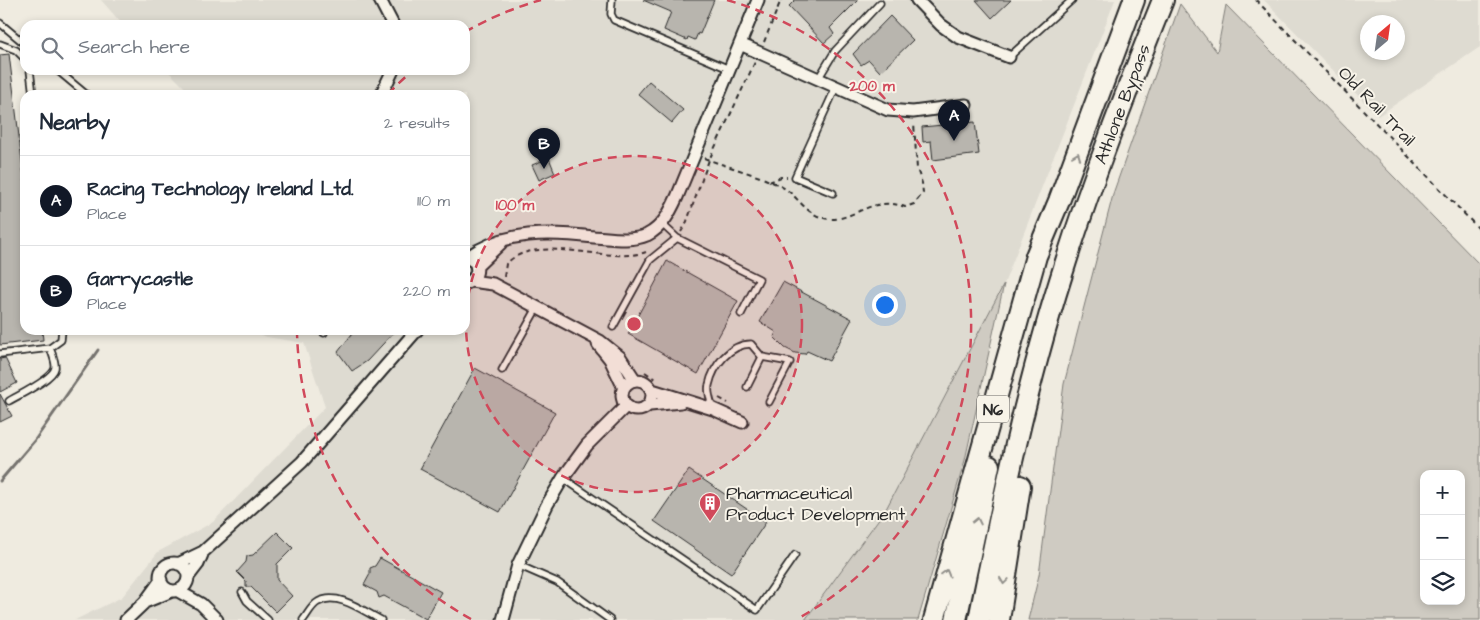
<!DOCTYPE html>
<html lang="en">
<head>
<meta charset="utf-8">
<style>
	:root { --surface:#fff; --page:#f6f6f7; --text:#1f2937; --muted:#747a83; --line:#e0e1e3; --accent:#111827 }
	body { margin:0; font-family:"Architects Daughter",sans-serif; background:var(--page); color:var(--text) }
	.controls { position:absolute; right:15px; bottom:15px; display:grid; overflow:hidden; border-radius:10px; box-shadow:0 2px 8px #0003 }
	.controls button { width:45px; height:45px; display:grid; place-items:center; padding:0; border:0; border-bottom:1px solid var(--line); background:var(--surface); color:var(--text); font:25px sans-serif }
	.compass { position:absolute; left:1360px; top:15px; width:45px; height:45px; border-radius:50%; background:var(--surface); box-shadow:0 2px 8px #0003; rotate:29deg }
	.you { position:absolute; left:884px; top:304px; width:18px; height:18px; margin:-12px; border:4px solid #fff; border-radius:50%; background:#1a73e8; box-shadow:0 0 0 8px #1a73e833 }
	.badge { display:grid; place-items:center; width:32px; height:32px; border-radius:50%; background:var(--accent); color:#fff; font-size:16px; font-weight:700 }
	.pin { position:absolute; translate:-50% -41px; filter:drop-shadow(0 1px 2px #0008) }
	.pin::after { content:''; position:absolute; top:26px; width:18px; height:15px; background:inherit; clip-path:polygon(0 0,100% 0,50% 100%) }
	.list { margin:0; padding:0; list-style:none }
	h2 { display:flex; justify-content:space-between; align-items:center; height:65px; margin:0; padding:0 20px; font-size:21px }
	h2 small { font-size:16px; font-weight:400; color:var(--muted) }
	.list li { display:grid; grid-template-columns:32px 1fr auto; gap:15px; align-items:center; box-sizing:border-box; height:90px; padding:0 20px; border-top:1px solid var(--line) }
	.list b { display:block; font-size:19px; white-space:nowrap }
	.list p { margin:0; font-size:16px; white-space:nowrap; color:var(--muted) }
	.list em { font-size:16px; font-style:normal; color:var(--muted) }
	.icon { flex:none; width:28px; height:28px; fill:none; stroke:currentColor; stroke-width:2; stroke-linecap:round; stroke-linejoin:round }
	.map { position:relative; flex:none; width:1480px; height:620px; overflow:hidden }
	.search { position:absolute; background:var(--surface); box-shadow:0 2px 8px #0003; left:20px; top:20px; width:450px; height:55px; display:flex; align-items:center; gap:12px; box-sizing:border-box; padding:0 18px; border-radius:15px; color:var(--muted); font-size:19px }
	.panel { position:absolute; background:var(--surface); box-shadow:0 2px 8px #0003; left:20px; top:90px; width:450px; height:245px; border-radius:15px }
	.map>svg:first-child { display:block }
</style>
</head>
<body>
<div class="map">
<svg width="1480" height="620" viewBox="0 0 1480 620">
	<rect width="100%" height="100%" fill="#efebe0"/>
	<filter id="ink" filterUnits="userSpaceOnUse"><feTurbulence type="fractalNoise" baseFrequency=".02" numOctaves="2"/><feDisplacementMap in="SourceGraphic" scale="10" xChannelSelector="R" yChannelSelector="G"/><feConvolveMatrix kernelMatrix="1 2 1 2 8 2 1 2 1" color-interpolation-filters="sRGB"/></filter>
	<g filter="url(#ink)">
		<path fill="#dedbd1" fill-rule="evenodd" d="M101,0H1115L1004,284L886,509L805,620H75L122,597L158,552L213,522L325,407L304,343L267,337L249,330H465V95H192L167,70H465V25H123Z
			M1264,0H1480V47L1378,116ZM1368,22H1398V52H1368Z"/>
		<path fill="#cfcbc2" stroke="#7d7b76" fill-rule="evenodd" d="M1180,4L1217,52L1226,5L1480,265V620H1028L1039,575L1064,384L1114,191ZM1424,474H1461V601H1424Z
			M1004,284L965,460L918,620H805L886,509Z"/>
		<g fill="none" stroke-linecap="round" stroke-linejoin="round">
			<path stroke="#74726e" stroke-width="3" d="M0,481L35,440L98,350"/>
		</g>
		<path fill="#b8b5ae" stroke="#2b2b2b" d="M643,0H714L700,34L698,33L695,40L688,37L687,40L664,30L671,12Z
			M795,0H858L830,28L834,34L824,43L789,6Z
			M976,0H1011L992,18Z
			M890,16L913,40L880,72L869,60L861,65L853,54Z
			M9,54L25,186V330H42L43,340L0,345V55Z
			M649,81L683,110L672,123L638,94Z
			M975,122L979,154L933,160L931,141L923,142L922,127Z
			M549,158L555,173L539,180L532,165Z
			M667,261L738,301L698,374L628,334Z
			M783,282L852,319L829,361L807,351L805,354L795,353L785,348L774,337L776,332L760,322Z
			M355,330H396L367,361L352,371L338,352Z
			M5,358L17,383L0,392V359Z
			M475,368L555,412L500,512L420,469Z
			M0,394L12,416L0,422Z
			M689,470L766,522L731,574L654,521Z
			M277,532L293,548L277,564V580L292,596L276,612L251,587H246V581L237,572L246,562L247,556L253,555Z
			M380,558L441,592L426,619L384,596L379,598L377,592L364,585L370,574V568L375,566Z"/>
		<g fill="none" stroke-linecap="round" stroke-linejoin="round">
			<g stroke="#2b2b2b" stroke-width="9">
				<path id="lane" d="M612,0L611,14L614,20L729,69
					M0,23L25,44
					M0,44L16,50L25,59
					M1009,57L1072,0
					M30,70L33,95
					M57,70L87,95
					M818,79L835,51L880,3
					M833,193L795,177L836,87
					M662,224L677,238L759,279L741,314
					M613,327L650,260L677,238
					M319,330L324,333
					M0,354L50,348L61,340L62,330
					M502,370L537,308
					M747,387L762,357
					M9,401C19,395 53,379 55,368C56,362 52,354 50,348
					M713,409C711,402 707,392 709,385C713,366 730,344 751,344L762,357L790,362L769,402
					M563,478L757,610L795,555
					M518,565L557,582L610,620
					M242,592L247,601L268,620
					M303,620C307,615 312,605 318,602C338,591 363,611 381,620"/>
			</g>
			<g stroke="#2b2b2b" stroke-width="15">
				<path id="street" d="M380,0L393,25
					M917,0L941,25L958,37L1009,57
					M740,44L888,110L913,112L966,105
					M381,95L393,70
					M465,256L475,262C479,271 476,279 467,283
					M468,257C504,230 551,232 594,237C610,238 631,242 647,235C663,227 670,212 677,197L758,0
					M477,266L501,243
					M471,281L493,284L600,341L620,357L635,380
					M598,344L610,359L624,388
					M622 395a15 15 0 1 1 30 0a15 15 0 1 1-30 0Z
					M652,390L713,409L742,422
					M650,405L681,402
					M160 577a14 14 0 1 1 28 0a14 14 0 1 1-28 0Z
					M178,564L203,552L302,462L417,330
					M188,577L198,564L203,552
					M178,591L201,604L217,620
					M145,602L172,591
					M126,620L145,602L161,580
					M503,620L518,565L547,505L563,478L587,445L626,406"/>
			</g>
			<g stroke="#2b2b2b" stroke-width="24">
				<path id="highway" d="M934,620L1036,256L1059,201L1134,0
					M956,620L989,466
					M979,620C1002,504 1026,387 1062,274C1091,181 1127,90 1163,0
					M999,620L1020,486"/>
			</g>
			<path stroke="#2b2b2b" stroke-width="2" stroke-dasharray="5 4" stroke-linecap="butt" d="M1256,0L1480,230
				M764,42L781,0
				M704,158C727,167 768,177 787,190C799,199 807,214 824,218C851,225 869,194 905,207L914,204L923,193L922,183L917,169L914,123
				M769,182L781,177H787
				M681,232L686,224L709,160L755,62
				M504,277L506,264C536,232 608,265 646,252
				M645,372L655,379
				M719,398L728,403"/>
			<use href="#lane" stroke="#f7f3e8" stroke-width="5.5"/>
			<use href="#street" stroke="#f7f3e8" stroke-width="11"/>
			<use href="#highway" stroke="#f7f3e8" stroke-width="20"/>
		</g>
		<defs><path id="oneway-chevron" d="M-2-3.5L2.5 0L-2 3.5" fill="none" stroke-width="1.6" stroke-linecap="round" stroke-linejoin="round" transform="scale(1.25)"/></defs>
		<g stroke="#918f8a">
			<use href="#oneway-chevron" transform="translate(1077 156) rotate(-69)"/>
			<use href="#oneway-chevron" transform="translate(977 521) rotate(-78)"/>
			<use href="#oneway-chevron" transform="translate(946 573) rotate(-75)"/>
			<use href="#oneway-chevron" transform="translate(1004 581) rotate(98)"/>
		</g>
	</g>
	<circle cx="634" cy="324" r="168" fill="#d1495b" fill-opacity=".12"/>
	<g fill="none" stroke="#d1495b" stroke-width="2.5" stroke-dasharray="9 6">
		<circle cx="634" cy="324" r="168"/>
		<path d="M471 619A337 337 0 0 1 297 333M388 94A337 337 0 0 1 411 72M465 32A337 337 0 0 1 541 0M727 0A337 337 0 0 1 797 619"/>
	</g>
	<defs>
		<g id="building-pin" transform="scale(1.125)"><path d="M0 17L-7.5 6A9.5 9.5 0 1 1 7.5 6Z" fill="#d1495b" stroke="#f7f3e8"/><path d="M-4-6H4V6H1V3H-1V6H-4ZM-2.5-4.3h1.7v1.8h-1.7ZM.8-4.3h1.7v1.8H.8ZM-2.5-1h1.7V.8h-1.7ZM.8-1h1.7V.8H.8Z" fill="#fff"/></g>
	</defs>
	<g fill-rule="evenodd">
		<use href="#building-pin" x="710" y="503"/>
	</g>
	<g text-anchor="middle" stroke-width="4" stroke-linejoin="round" paint-order="stroke">
		<rect fill="#f7f3e8" stroke="#686764" stroke-width="1" x="977" y="395.5" width="32" height="27" rx="4"/>
		<g font-size="16" font-weight="bold" fill="#2b2b2b">
			<text x="993" y="415">N6</text>
		</g>
		<g font-size="18" fill="#2b2b2b" stroke="#f7f3e8">
			<text transform="translate(1122 104) rotate(-69)" y="6">Athlone Bypass</text>
			<text transform="translate(1377 106) rotate(46)" y="6">Old Rail Trail</text>
		</g>
		<g font-size="18" fill="#2b2b2b" stroke="#f7f3e8" text-anchor="start">
			<text x="726" y="499">Pharmaceutical<tspan x="726" dy="21">Product Development</tspan></text>
		</g>
	</g>
	<circle cx="634" cy="324" r="8" fill="#d1495b" stroke="#f7f3e8" stroke-width="2.5"/>
	<g font-size="15" text-anchor="middle" font-weight="bold" fill="#d1495b" stroke="#f7f3e8" stroke-width="4" stroke-linejoin="round" paint-order="stroke">
		<text x="872" y="91">200 m</text>
		<text x="515" y="210">100 m</text>
	</g>
</svg>
<div class="controls">
<button>+</button>
<button>−</button>
<button><svg class="icon" aria-label="layers" viewBox="0 0 24 24"><path d="M12 4l9 5-9 5-9-5zM3 14l9 5 9-5"/></svg></button>
</div>
<svg class="compass" viewBox="-18 -18 36 36"><path d="M0-13l5 13h-10z" fill="#e53935"/><path d="M0 13l5-13h-10z" fill="#747a83"/></svg>
<div class="you"></div>
<div class="pin badge" style="left:954px;top:141px">A</div>
<div class="pin badge" style="left:544px;top:169px">B</div>
<div class="search"><svg class="icon" aria-label="search" viewBox="0 0 24 24"><circle cx="10" cy="10" r="6"/><path d="M15 15l6 6"/></svg>Search here</div>
<section class="panel">
<h2>Nearby<small>2 results</small></h2>
<ul class="list">
<li><span class="badge">A</span><div><b>Racing Technology Ireland Ltd.</b><p>Place</p></div><em>110 m</em></li>
<li><span class="badge">B</span><div><b>Garrycastle</b><p>Place</p></div><em>220 m</em></li>
</ul>
</section>
</div>
</body>
</html>
